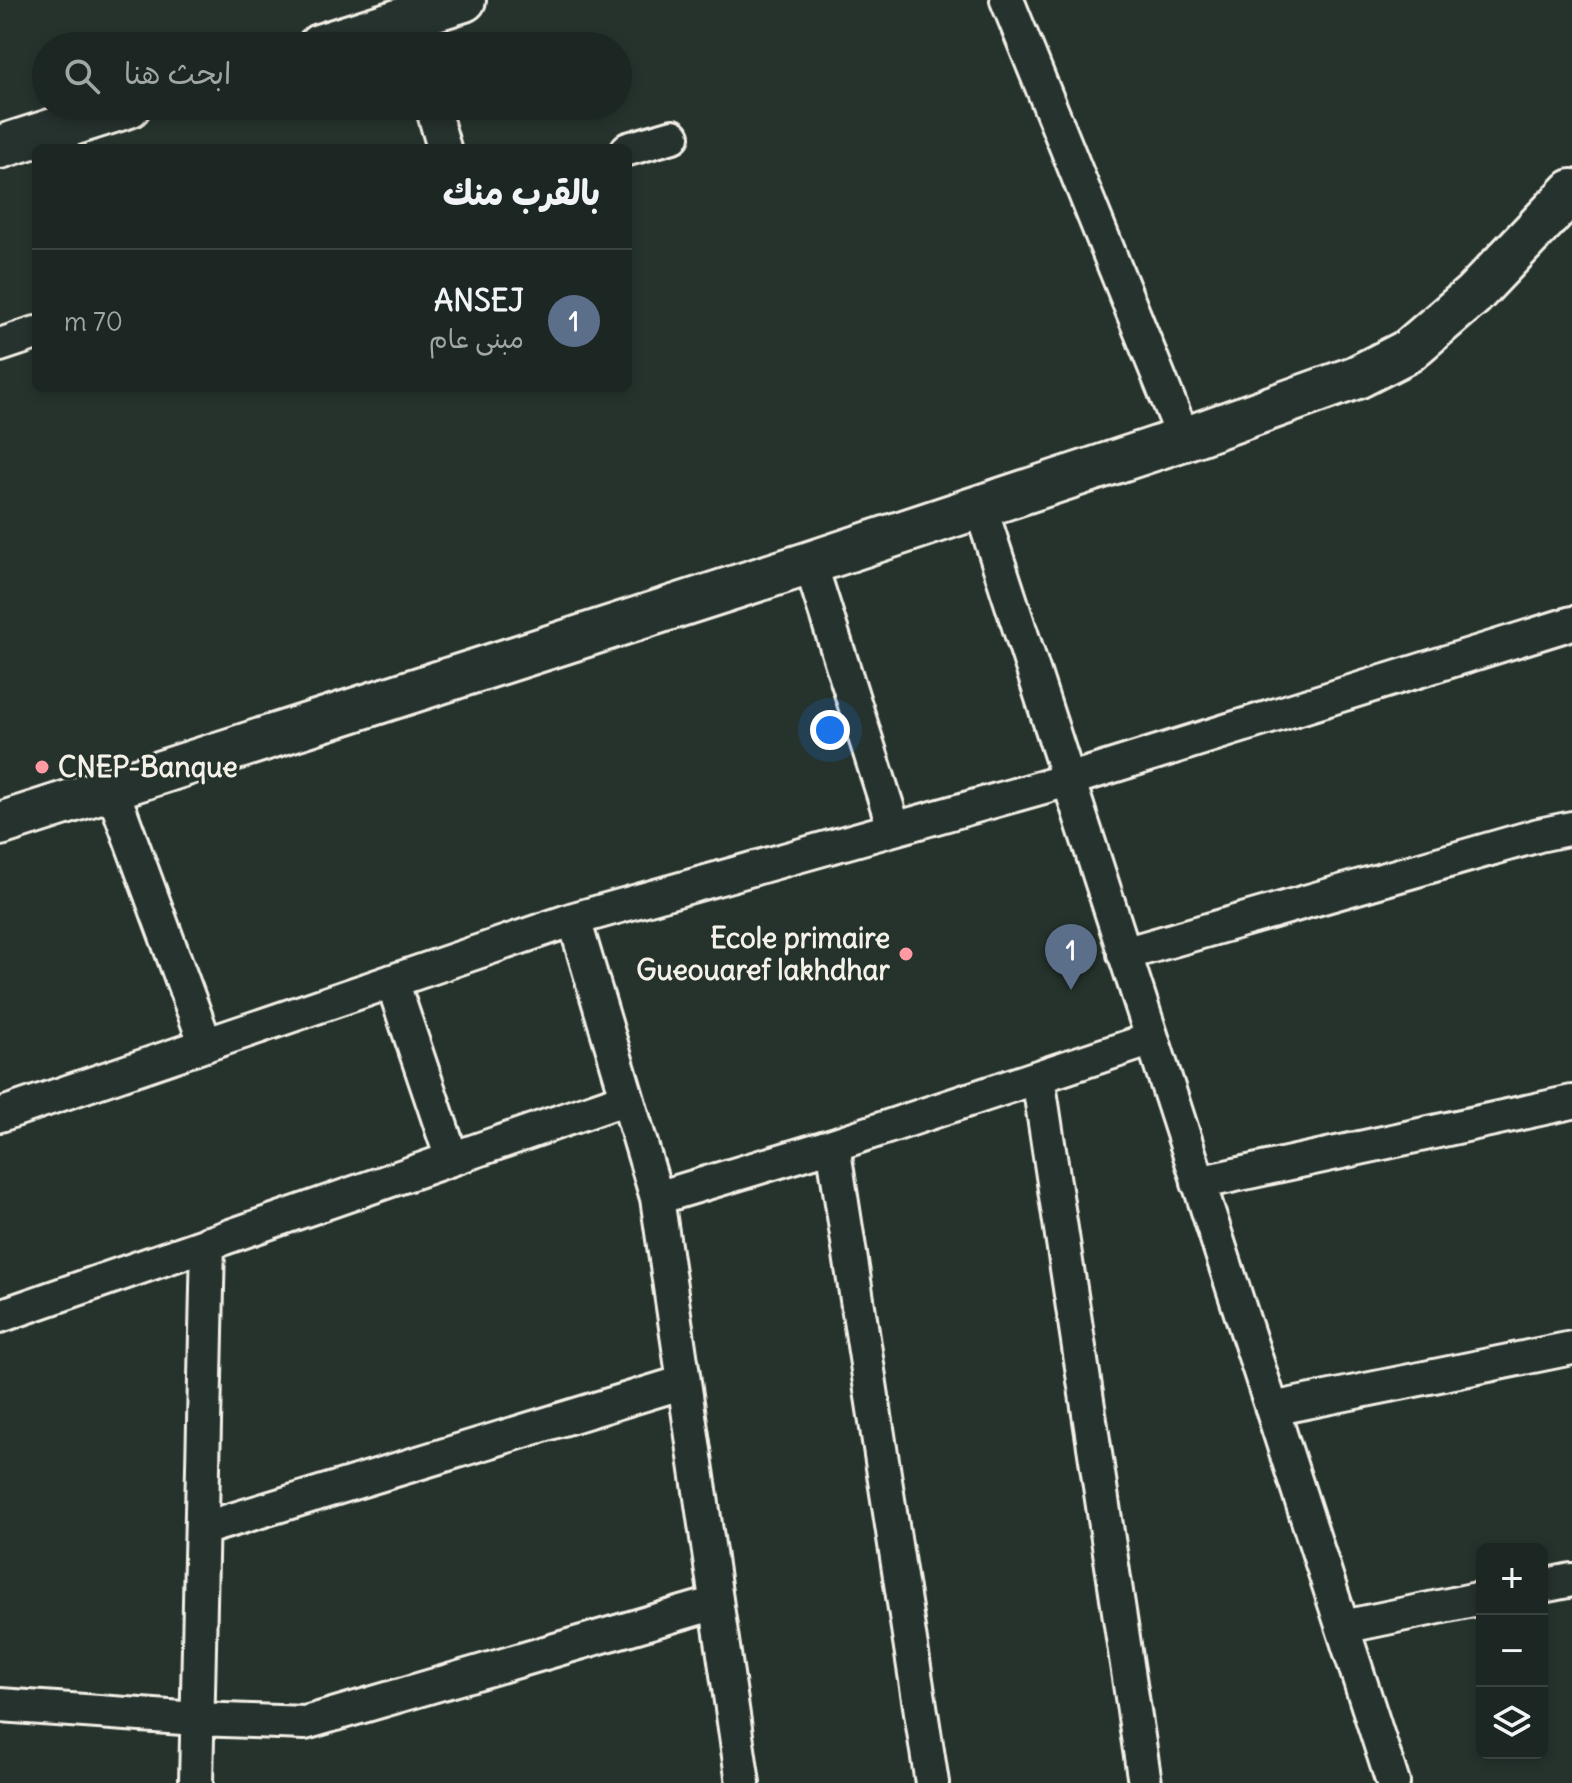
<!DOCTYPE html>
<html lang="ar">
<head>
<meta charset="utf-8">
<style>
	:root { --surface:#1c2622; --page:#252e2a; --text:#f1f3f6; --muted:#a0a5a5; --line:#3a4340; --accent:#ff9aa2 }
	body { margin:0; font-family:Delius,"Playpen Sans Arabic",sans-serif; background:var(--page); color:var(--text); direction:rtl }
	.controls { position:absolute; right:24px; bottom:24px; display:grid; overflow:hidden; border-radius:12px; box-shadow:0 4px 12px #0003 }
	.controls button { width:72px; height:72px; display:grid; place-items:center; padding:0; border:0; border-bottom:2px solid var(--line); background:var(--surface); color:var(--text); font:40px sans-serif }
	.you { position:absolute; left:830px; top:730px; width:28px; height:28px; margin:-20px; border:6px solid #fff; border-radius:50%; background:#1a73e8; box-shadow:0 0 0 12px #1a73e833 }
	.badge { display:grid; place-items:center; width:52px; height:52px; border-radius:50%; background:var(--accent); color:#fff; font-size:26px; font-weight:700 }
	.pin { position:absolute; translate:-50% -66px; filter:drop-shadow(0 2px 4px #0008) }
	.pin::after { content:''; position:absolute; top:42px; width:28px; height:24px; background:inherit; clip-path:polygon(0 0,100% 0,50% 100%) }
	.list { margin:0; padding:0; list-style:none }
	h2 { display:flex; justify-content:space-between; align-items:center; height:104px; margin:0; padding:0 32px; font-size:34px }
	h2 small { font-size:26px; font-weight:400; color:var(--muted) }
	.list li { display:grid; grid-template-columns:52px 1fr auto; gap:24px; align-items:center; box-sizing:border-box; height:144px; padding:0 32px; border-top:2px solid var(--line) }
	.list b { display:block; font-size:30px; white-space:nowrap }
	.list p { margin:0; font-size:26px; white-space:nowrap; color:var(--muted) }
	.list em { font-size:26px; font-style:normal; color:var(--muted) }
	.icon { flex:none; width:44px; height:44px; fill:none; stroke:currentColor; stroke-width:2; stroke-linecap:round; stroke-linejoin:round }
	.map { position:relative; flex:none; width:1572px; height:1783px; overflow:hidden; direction:ltr }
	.search { position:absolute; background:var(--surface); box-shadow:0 4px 12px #0003; left:32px; top:32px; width:600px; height:88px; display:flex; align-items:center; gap:20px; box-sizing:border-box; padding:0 28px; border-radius:44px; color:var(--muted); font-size:30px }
	.panel { position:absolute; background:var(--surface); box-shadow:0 4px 12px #0003; left:32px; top:144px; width:600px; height:248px; border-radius:12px; direction:rtl }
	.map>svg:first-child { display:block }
</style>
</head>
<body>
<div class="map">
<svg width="1572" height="1783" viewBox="0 0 1572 1783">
	<rect width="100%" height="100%" fill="#26332d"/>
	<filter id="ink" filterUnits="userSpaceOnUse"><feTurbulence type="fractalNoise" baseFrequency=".0125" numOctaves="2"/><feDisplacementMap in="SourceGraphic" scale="16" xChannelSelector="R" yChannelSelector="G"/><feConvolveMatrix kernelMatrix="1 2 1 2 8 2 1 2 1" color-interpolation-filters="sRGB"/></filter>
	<g filter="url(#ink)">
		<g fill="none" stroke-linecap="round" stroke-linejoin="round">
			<g stroke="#f4f1e8" stroke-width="38">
				<path id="minor" d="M1007,0L1184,439
					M409,18L416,46
					M432,106L444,148
					M628,149L673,136
					M0,345L36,333
					M980,506L1393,1783
					M810,563L894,828
					M112,789L206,1045
					M574,919L657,1198L833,1145
					M1124,954L1539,835L1572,828
					M392,981L452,1159
					M1038,1077L1145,1783
					M0,1115L574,919L1068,780L1572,623
					M1198,1183L1572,1102
					M657,1198L743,1783
					M0,1316L627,1098
					M1272,1409L1572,1348
					M202,1529L684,1382
					M1542,1586L1572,1580
					M1343,1627L1482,1598
					M0,1705L197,1719L305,1723L716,1603
					M196,1783L208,1243
					M932,1783L833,1145L1152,1039"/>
			</g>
			<g stroke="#f4f1e8" stroke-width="48">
				<path id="major" d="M319,46L464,0
					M0,147L129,106
					M0,824L810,563L1184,439L1357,377L1408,351L1473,295L1572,191"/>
			</g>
			<use href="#minor" stroke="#26332d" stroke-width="32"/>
			<use href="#major" stroke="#26332d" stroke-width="42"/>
		</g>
	</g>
	<g fill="#ff9aa2" stroke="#26332d" stroke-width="3">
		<circle cx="42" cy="767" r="8"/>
		<circle cx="906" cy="954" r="8"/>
	</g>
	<g text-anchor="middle" stroke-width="6" stroke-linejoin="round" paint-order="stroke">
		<g font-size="28" font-weight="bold" fill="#f4f1e8" stroke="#26332d" text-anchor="start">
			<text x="58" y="777">CNEP-Banque</text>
			<text x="890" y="948" text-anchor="end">Ecole primaire<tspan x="890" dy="32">Gueouaref lakhdhar</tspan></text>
		</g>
	</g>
</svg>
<div class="controls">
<button>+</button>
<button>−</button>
<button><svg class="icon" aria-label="layers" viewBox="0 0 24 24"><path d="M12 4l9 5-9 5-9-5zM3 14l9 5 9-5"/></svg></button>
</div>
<div class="you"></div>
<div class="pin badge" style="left:1071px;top:990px;background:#5c6f8a">1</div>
<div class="search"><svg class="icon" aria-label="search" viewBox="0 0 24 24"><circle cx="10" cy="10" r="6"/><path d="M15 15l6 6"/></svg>ابحث هنا</div>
<section class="panel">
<h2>بالقرب منك<small></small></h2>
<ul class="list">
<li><span class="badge" style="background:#5c6f8a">1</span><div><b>ANSEJ</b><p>مبنى عام</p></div><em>70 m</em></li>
</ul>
</section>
</div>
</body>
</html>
